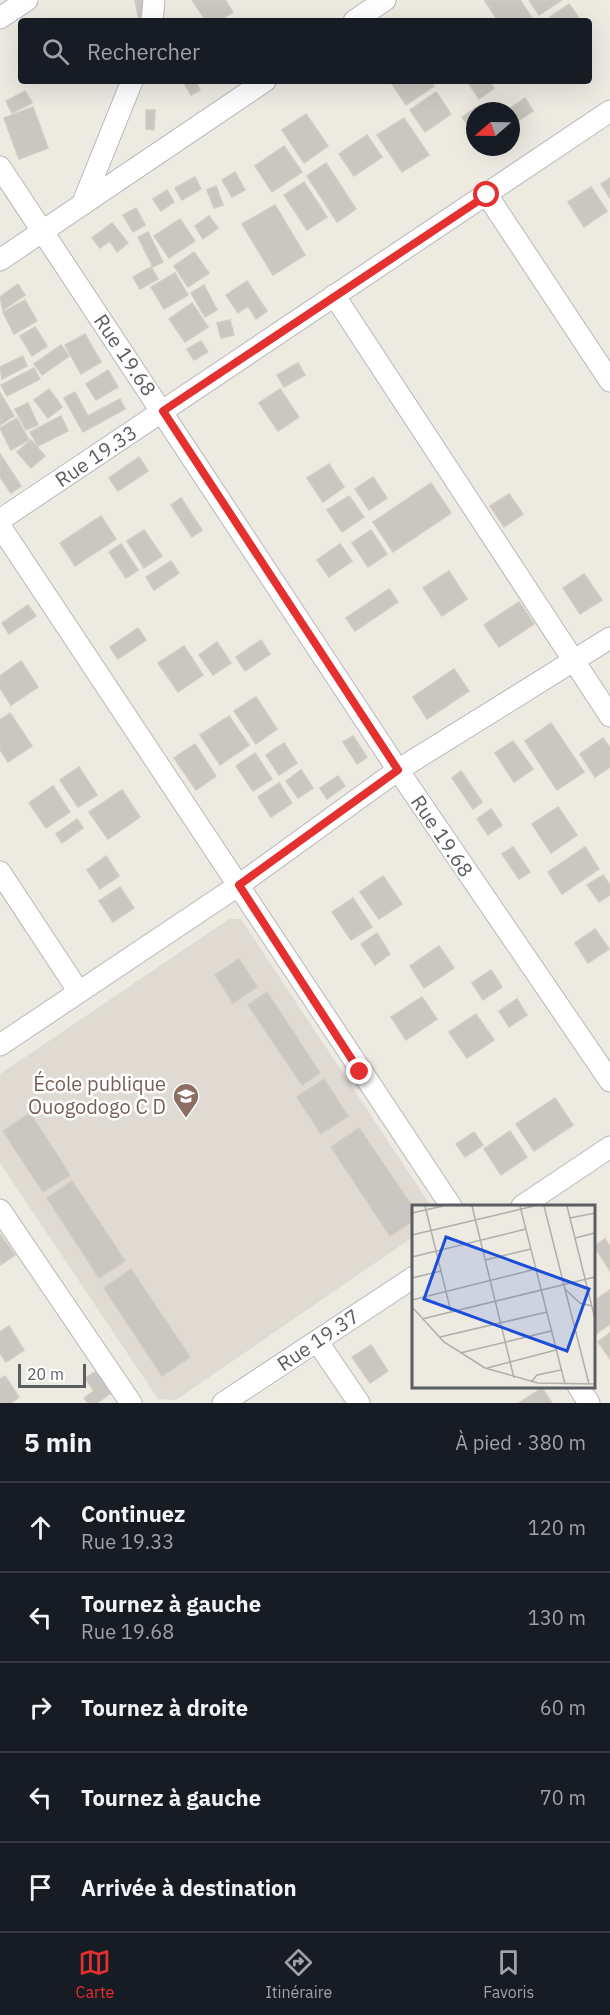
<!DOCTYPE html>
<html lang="fr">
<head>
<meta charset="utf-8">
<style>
	:root { --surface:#171b24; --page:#20242c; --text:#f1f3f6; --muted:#9ea1a6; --line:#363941; --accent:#e53030 }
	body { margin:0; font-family:"IBM Plex Sans",sans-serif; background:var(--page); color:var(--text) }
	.compass { position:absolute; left:466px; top:102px; width:54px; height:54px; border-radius:50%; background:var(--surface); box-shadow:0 6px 24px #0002; rotate:250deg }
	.scale { position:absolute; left:18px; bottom:15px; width:68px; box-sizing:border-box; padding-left:6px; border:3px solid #5a5e62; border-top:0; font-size:16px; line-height:21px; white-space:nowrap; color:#5a5e62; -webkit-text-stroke:4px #fff; paint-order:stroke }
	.stop { position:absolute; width:18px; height:18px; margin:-14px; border:4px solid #e53030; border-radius:50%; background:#fff }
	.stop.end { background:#e53030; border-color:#fff; box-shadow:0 2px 6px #0008 }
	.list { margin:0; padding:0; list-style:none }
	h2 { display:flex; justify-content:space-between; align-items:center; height:78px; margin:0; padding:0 24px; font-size:26px }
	h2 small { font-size:20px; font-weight:400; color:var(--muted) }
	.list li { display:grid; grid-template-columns:39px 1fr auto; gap:18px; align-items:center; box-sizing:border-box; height:90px; padding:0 24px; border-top:2px solid var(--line) }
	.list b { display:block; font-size:22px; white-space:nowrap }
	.list p { margin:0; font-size:20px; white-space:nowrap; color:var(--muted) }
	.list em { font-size:20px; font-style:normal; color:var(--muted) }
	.icon { flex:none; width:33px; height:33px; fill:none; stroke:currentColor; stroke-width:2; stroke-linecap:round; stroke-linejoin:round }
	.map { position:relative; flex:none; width:610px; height:1403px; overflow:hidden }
	.search { position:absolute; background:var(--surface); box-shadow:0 6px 24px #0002; left:18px; right:18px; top:18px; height:66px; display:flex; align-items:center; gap:15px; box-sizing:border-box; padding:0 21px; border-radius:6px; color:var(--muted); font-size:22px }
	.sheet { height:528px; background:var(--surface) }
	nav { display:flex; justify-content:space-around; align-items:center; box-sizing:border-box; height:84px; border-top:2px solid var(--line); background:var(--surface); font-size:16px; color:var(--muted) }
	nav a { display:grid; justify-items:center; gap:3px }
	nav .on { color:var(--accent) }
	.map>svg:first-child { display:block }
</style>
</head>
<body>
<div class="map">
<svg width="610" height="1403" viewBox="0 0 610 1403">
	<rect width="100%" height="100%" fill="#edeae2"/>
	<path fill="#dfdbd3" d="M229,919H241L431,1206H414L413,1237L176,1400L158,1399L0,1163V1074Z"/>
	<path fill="#cac6c1" stroke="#d1cbc0" stroke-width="1.5" d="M135,0H145L149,21H139Z
		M192,0H225L233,12L219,21H206Z
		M487,0H520L533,19L498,21L485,1Z
		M529,0H562L539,15Z
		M569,4L581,21H546V20Z
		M183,81H195L200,90L191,95Z
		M397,81H430L434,86L406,105L392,84Z
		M467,81H489L494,88L479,99Z
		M25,91L32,103L12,113L6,101Z
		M436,92L451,114L425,132L410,110Z
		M525,98L533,111L512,125L511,111H506Z
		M480,105L484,111H475V136L462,117Z
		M33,107L48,148L19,159L4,118Z
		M146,110H155L154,130L146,129Z
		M306,114L328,146L304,163L282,130Z
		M404,118L429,155L402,172L377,135Z
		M367,135L382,157L354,176L339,154Z
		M284,146L302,172L272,192L255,166Z
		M326,163L356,209L337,222L307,176Z
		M235,172L245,190L232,197L222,180Z
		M195,177L201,189L182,200L175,188Z
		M610,178V198L601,184Z
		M304,182L327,217L307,230L284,195Z
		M216,186L223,205L214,208L207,190Z
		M591,187L607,211L584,227L568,202Z
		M167,190L174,202L161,211L153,199Z
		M275,205L305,255L273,275L242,224Z
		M136,208L145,225L133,232L123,215Z
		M209,216L218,228L203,239L195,226Z
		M180,219L195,241L169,258L154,236Z
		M112,223L128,243L117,252L110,241L100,248L92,238Z
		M148,232L163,262L153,267L138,237Z
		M194,252L209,273L188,287L174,266Z
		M151,267L158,279L140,289L133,277Z
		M175,273L188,295L164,309L151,287Z
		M247,281L267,311L256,319L248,306L238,313L226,295Z
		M18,284L25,295L3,310L0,297Z
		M204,285L217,310L205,317L191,293Z
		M25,300L37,321L14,334L3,312Z
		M192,303L208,327L185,342L169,319Z
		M230,320L234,335L221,338L217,323Z
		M35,327L47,346L32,356L20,336Z
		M85,334L101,362L81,374L65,345Z
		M201,341L208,352L194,360L187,349Z
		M61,345L69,356L42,375L34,364Z
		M23,356L27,366L2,379L0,367Z
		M298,363L305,375L284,387L277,375Z
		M34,368L40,379L7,396L1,385Z
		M108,370L118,387L96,400L86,384Z
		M49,389L62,407L48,418L34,400Z
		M280,389L299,417L278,431L259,403Z
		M75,392L88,416L120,399L125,409L83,432L64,398Z
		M0,393L14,416L0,425Z
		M28,403L38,425L26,430L15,409Z
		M61,416L68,431L38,446L30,432Z
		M17,418L29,440L11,450L0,428Z
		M31,440L45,456L31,468L17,452Z
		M0,454L21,486L11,493L0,477Z
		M139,457L148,471L118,491L109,478Z
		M329,464L344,487L323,502L307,478Z
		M373,477L387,498L369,510L355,489Z
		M431,483L451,513L393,552L373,522Z
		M509,494L523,514L504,527L490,506Z
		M349,496L364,517L342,532L327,510Z
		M181,498L202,530L192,537L171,505Z
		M101,516L116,539L75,566L60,543Z
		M144,530L162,556L144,568L127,541Z
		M371,530L387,554L368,567L352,543Z
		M121,544L138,570L126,578L109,552Z
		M340,544L352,561L329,577L317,560Z
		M171,561L179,573L154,590L146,577Z
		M449,571L467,599L442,616L423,588Z
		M584,574L602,600L580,614L563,588Z
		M389,589L398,602L355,631L346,618Z
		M519,602L534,624L499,647L484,625Z
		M28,605L36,616L9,634L2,623Z
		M138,628L146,640L118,659L110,647Z
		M261,640L270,654L245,671L236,657Z
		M217,642L231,663L213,675L199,655Z
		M184,646L203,675L178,692L158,663Z
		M21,661L38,687L11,705L0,688V676Z
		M454,669L469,691L427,719L413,697Z
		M256,697L277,729L256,744L234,711Z
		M10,713L32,746L8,762L0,750V720Z
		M229,716L249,745L220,765L200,735Z
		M551,723L584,772L557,790L525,741Z
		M353,736L367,757L357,764L343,742Z
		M603,738L610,748V767L595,777L580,754Z
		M513,741L533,769L514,782L495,753Z
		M284,743L297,763L279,775L266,755Z
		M195,744L216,776L196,790L174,758Z
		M255,753L272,779L253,791L236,766Z
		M79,767L97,795L78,807L60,780Z
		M301,770L313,788L298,798L286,781Z
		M461,771L482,802L473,809L452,778Z
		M338,776L345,786L327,799L320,788Z
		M279,783L292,803L271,817L258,797Z
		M53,786L70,812L46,828L29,803Z
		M122,790L140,817L108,839L89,812Z
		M558,807L577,835L551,853L532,824Z
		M491,809L502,825L488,835L477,819Z
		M77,819L83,828L62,843L56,834Z
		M513,847L530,872L519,879L502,854Z
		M585,847L599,869L562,894L548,872Z
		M106,856L119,876L100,889L87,870Z
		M603,875L610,885V895L599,902L587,885Z
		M383,876L402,904L379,919L360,892Z
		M120,887L134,908L113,922L99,901Z
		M353,898L372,927L351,940L332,912Z
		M595,929L609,949L588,963L575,943Z
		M377,933L390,954L375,965L361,944Z
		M439,946L454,968L424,988L410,966Z
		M239,959L257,987L233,1003L215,975Z
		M491,970L502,987L483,1000L472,983Z
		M267,992L320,1073L302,1085L248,1005Z
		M422,997L437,1019L406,1040L391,1017Z
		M517,999L527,1015L509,1027L499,1011Z
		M476,1014L494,1040L467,1058L449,1032Z
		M324,1079L348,1116L321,1134L297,1097Z
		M555,1098L573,1125L534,1151L516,1124Z
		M30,1113L70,1175L43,1192L3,1131Z
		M359,1128L414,1209V1220L390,1236L331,1147Z
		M510,1131L527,1157L501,1175L484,1149Z
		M474,1132L483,1145L465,1157L456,1144Z
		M72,1181L125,1261L99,1278L47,1198Z
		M0,1234L15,1255L0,1265Z
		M605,1239L610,1247V1271L594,1246Z
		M131,1269L190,1357L162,1376L104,1288Z
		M610,1290V1324L594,1335V1301Z
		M9,1326L24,1350L6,1362L0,1353V1332Z
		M610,1333V1359L598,1342Z
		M371,1345L388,1371L370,1383L352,1357Z
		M97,1371L111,1393L97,1403H88L84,1398L94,1391L85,1378Z
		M5,1376L19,1397L11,1403H0V1379Z
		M542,1388L552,1403H519Z"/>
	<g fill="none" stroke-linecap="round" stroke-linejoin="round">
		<g stroke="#b4b8bc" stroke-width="23">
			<path id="minor" d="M0,18L27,0
				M152,21L154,0
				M354,21L385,0
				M0,167L398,770L610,1081
				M487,195L610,381
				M82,205L132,81
				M0,260L265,81
				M334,295L610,716
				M0,520L610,111
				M0,526L451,1206
				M0,872L79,992
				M0,1045L239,885L398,770L610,638
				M522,1206L610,1147
				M0,1210L131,1403
				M317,1341L359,1403
				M578,1386L589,1403
				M223,1403L414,1277"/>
		</g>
		<use href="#minor" stroke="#fff" stroke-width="21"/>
	</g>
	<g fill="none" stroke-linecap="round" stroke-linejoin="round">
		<path stroke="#e53030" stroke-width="8" d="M360,1072L239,885L398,770L163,411L487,195"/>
	</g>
	<defs>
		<g id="school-pin" transform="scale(1.35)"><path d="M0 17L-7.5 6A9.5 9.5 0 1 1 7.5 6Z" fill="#8d6e63" stroke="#fff"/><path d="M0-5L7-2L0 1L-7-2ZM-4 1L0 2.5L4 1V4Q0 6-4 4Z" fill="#fff"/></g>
	</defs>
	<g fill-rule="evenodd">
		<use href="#school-pin" x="186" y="1096"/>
	</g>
	<g text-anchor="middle" stroke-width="5" stroke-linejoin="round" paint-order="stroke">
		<g font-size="20" fill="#5a5e62" stroke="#fff">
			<text transform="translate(125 355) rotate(56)" y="7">Rue 19.68</text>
			<text transform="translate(96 456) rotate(-34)" y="7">Rue 19.33</text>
			<text transform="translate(442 836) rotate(56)" y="7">Rue 19.68</text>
			<text transform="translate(318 1340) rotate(-34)" y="7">Rue 19.37</text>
		</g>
		<g font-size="20" fill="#785e54" stroke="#fff" text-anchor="end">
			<text x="166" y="1091">École publique<tspan x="166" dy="23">Ouogodogo C D</tspan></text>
		</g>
	</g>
	<g transform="translate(412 1205)">
		<rect width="183" height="183" fill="#edeae2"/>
		<path fill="none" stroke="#aeaeab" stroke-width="1.5" d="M13,1L39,107M60,1L102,173M108,1L153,179M132,1L177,179M155,1L183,114M0,8L31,1M158,13L183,8M0,30L122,1M163,33L183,28M0,52L114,24M73,55L119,44M0,73L29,66M154,85L168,98L180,101M0,95L124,64M0,102L32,137L73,163L126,178L183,179M10,114L183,72M28,132L135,107M48,148L139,126M75,163L144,145M119,177L125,170L149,165"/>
		<path fill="#1d4ed8" fill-opacity="0.15" stroke="#1d4ed8" stroke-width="3" d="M34,32L177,84L155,146L12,94Z"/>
		<rect width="183" height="183" fill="none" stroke="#5a5e62" stroke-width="3"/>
	</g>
</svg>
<svg class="compass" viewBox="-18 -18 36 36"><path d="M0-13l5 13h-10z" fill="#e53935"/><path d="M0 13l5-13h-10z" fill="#9ea1a6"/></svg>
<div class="scale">20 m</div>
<div class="stop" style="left:487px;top:195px"></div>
<div class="stop end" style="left:360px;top:1072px"></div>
<div class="search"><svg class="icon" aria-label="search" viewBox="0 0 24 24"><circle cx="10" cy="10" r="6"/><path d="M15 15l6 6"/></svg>Rechercher</div>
</div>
<section class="sheet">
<h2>5 min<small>À pied · 380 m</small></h2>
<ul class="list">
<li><svg class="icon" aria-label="ahead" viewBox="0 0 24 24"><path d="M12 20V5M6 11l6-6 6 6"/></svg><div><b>Continuez</b><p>Rue 19.33</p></div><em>120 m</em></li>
<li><svg class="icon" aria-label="left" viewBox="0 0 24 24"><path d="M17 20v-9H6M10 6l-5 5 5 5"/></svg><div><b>Tournez à gauche</b><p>Rue 19.68</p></div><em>130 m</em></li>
<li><svg class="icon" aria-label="right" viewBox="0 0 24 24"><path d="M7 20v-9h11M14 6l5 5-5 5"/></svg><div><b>Tournez à droite</b></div><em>60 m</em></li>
<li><svg class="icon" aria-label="left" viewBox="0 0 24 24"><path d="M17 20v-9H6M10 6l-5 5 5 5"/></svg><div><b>Tournez à gauche</b></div><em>70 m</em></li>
<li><svg class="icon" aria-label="arrive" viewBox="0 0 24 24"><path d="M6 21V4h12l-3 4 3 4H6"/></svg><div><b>Arrivée à destination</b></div></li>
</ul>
</section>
<nav>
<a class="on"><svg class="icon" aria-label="map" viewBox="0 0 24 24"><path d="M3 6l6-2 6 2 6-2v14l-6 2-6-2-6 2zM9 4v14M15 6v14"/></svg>Carte</a>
<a><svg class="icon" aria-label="directions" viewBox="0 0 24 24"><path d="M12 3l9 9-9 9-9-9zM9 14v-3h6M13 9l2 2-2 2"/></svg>Itinéraire</a>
<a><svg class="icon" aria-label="saved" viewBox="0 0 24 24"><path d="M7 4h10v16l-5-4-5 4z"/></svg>Favoris</a>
</nav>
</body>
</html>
